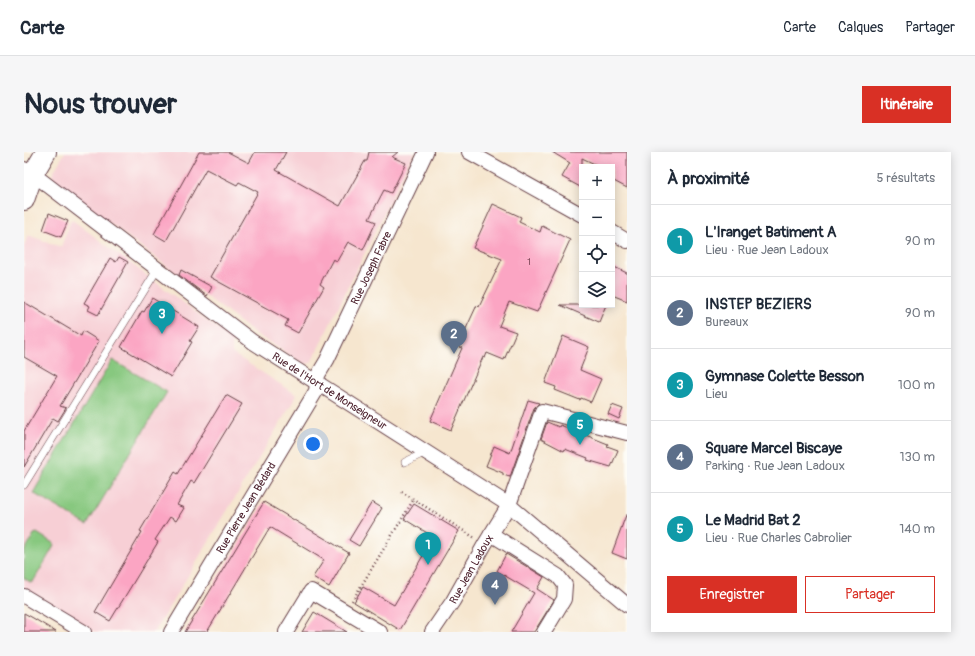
<!DOCTYPE html>
<html lang="fr">
<head>
<meta charset="utf-8">
<style>
	:root { --surface:#fff; --page:#f6f6f7; --text:#1f2937; --muted:#747a83; --line:#e0e1e3; --accent:#d93025 }
	body { margin:0; font-family:Pangolin,sans-serif; background:var(--page); color:var(--text) }
	.controls { position:absolute; right:12px; top:12px; display:grid; overflow:hidden; border-radius:0px; box-shadow:0 2px 10px #0003 }
	.controls button { width:36px; height:36px; display:grid; place-items:center; padding:0; border:0; border-bottom:1px solid var(--line); background:var(--surface); color:var(--text); font:20px sans-serif }
	.you { position:absolute; left:289px; top:292px; width:14px; height:14px; margin:-10px; border:3px solid #fff; border-radius:50%; background:#1a73e8; box-shadow:0 0 0 6px #1a73e833 }
	.badge { display:grid; place-items:center; width:26px; height:26px; border-radius:50%; background:var(--accent); color:#fff; font-size:13px; font-weight:700 }
	.pin { position:absolute; translate:-50% -33px; filter:drop-shadow(0 1px 2px #0008) }
	.pin::after { content:''; position:absolute; top:21px; width:14px; height:12px; background:inherit; clip-path:polygon(0 0,100% 0,50% 100%) }
	.list { margin:0; padding:0; list-style:none }
	h2 { display:flex; justify-content:space-between; align-items:center; height:52px; margin:0; padding:0 16px; font-size:17px }
	h2 small { font-size:13px; font-weight:400; color:var(--muted) }
	.list li { display:grid; grid-template-columns:26px 1fr auto; gap:12px; align-items:center; box-sizing:border-box; height:72px; padding:0 16px; border-top:1px solid var(--line) }
	.list b { display:block; font-size:15px; white-space:nowrap }
	.list p { margin:0; font-size:13px; white-space:nowrap; color:var(--muted) }
	.list em { font-size:13px; font-style:normal; color:var(--muted) }
	.actions { display:flex; gap:8px; padding:12px 16px }
	.actions a { flex:1; padding:9px 0; border:1px solid var(--accent); border-radius:0px; text-align:center; font-size:14px; color:var(--accent) }
	.actions .main { background:var(--accent); color:#fff }
	.icon { flex:none; width:22px; height:22px; fill:none; stroke:currentColor; stroke-width:2; stroke-linecap:round; stroke-linejoin:round }
	.map { position:relative; flex:none; width:603px; height:480px; overflow:hidden; border-radius:0px }
	header { display:flex; align-items:center; gap:24px; box-sizing:border-box; height:56px; padding:0 20px; background:var(--surface); border-bottom:1px solid var(--line) }
	header strong { font-size:19px }
	nav { display:flex; gap:22px; margin-inline-start:auto; font-size:14px }
	.intro { display:flex; align-items:center; justify-content:space-between; box-sizing:border-box; height:96px; padding:0 24px }
	h1 { margin:0; font-size:28px }
	.button { padding:10px 18px; border-radius:0px; background:var(--accent); color:#fff; font-size:14px; font-weight:700 }
	main { display:flex; gap:24px; padding:0 24px }
	aside { flex:1; background:var(--surface); border-radius:0px; box-shadow:0 2px 10px #0003 }
	.map>svg:first-child { display:block }
</style>
</head>
<body>
<header>
<strong>Carte</strong>
<nav><a>Carte</a><a>Calques</a><a>Partager</a></nav>
</header>
<div class="intro"><h1>Nous trouver</h1><a class="button">Itinéraire</a></div>
<main>
<div class="map">
<svg width="603" height="480" viewBox="0 0 603 480">
	<rect width="100%" height="100%" fill="#fdfcf7"/>
	<filter id="ink" filterUnits="userSpaceOnUse"><feTurbulence type="fractalNoise" baseFrequency=".025" numOctaves="2"/><feDisplacementMap in="SourceGraphic" scale="8" xChannelSelector="R" yChannelSelector="G"/><feConvolveMatrix kernelMatrix="1 2 1 2 8 2 1 2 1" color-interpolation-filters="sRGB"/></filter>
	<filter id="wash" filterUnits="userSpaceOnUse"><feTurbulence type="fractalNoise" baseFrequency=".012" numOctaves="4" result="noise"/><feDisplacementMap in="SourceGraphic" scale="16" xChannelSelector="R" yChannelSelector="G"/><feGaussianBlur stdDeviation="0.9" result="paint"/><feColorMatrix in="noise" values="0 0 0 0 0 0 0 0 0 0 0 0 0 0 0 0 0 1.4 0 .05"/><feComposite in="paint" operator="in"/></filter>
	<g filter="url(#wash)">
		<rect width="100%" height="100%" fill="#f6e6cf"/>
		<path fill="#f7cfd5" d="M41,0H390L287,211L280,212L232,182L30,29L28,23Z
			M47,67L208,187V201L273,243L130,480H71L0,437V94L4,83L37,95Z"/>
		<path fill="#87c87f" stroke="#687455" d="M88,208L143,240L63,373L9,341Z
			M13,381L29,391L30,394L9,430H6L0,426V400L10,382Z"/>
		<g id="blocks">
			<path fill="#fba5c3" d="M175,0H204L225,11L231,0H262L252,18L316,54L341,9H343L345,0H374L368,5L382,11L367,41L360,38L345,67L352,70L339,98L324,90L313,109L309,107L296,132L300,135L274,181L261,174L264,168L186,125L234,40L215,30L213,33L182,17L142,89L130,82Z
				M528,0H603V36L588,28V15H577L558,6V36L538,25L546,11Z
				M469,52L497,65L495,70L516,80L518,74L546,88L513,160L485,150L475,174L492,180L480,208L463,201L461,206L459,205L427,278L406,269L438,196L434,194L453,153L455,155L478,107L449,96Z
				M25,61L44,69L37,85L19,78Z
				M95,105L104,110L74,163L64,158L66,154L60,151L86,106L92,110Z
				M588,114L603,121V149L588,143Z
				M157,118L188,135L183,144L155,123Z
				M128,146L175,175L166,189L168,190L147,225L97,195L118,159L120,160Z
				M0,150L57,184L59,179L75,189L36,254L42,256L34,269L29,266L0,315V279L33,224L0,205Z
				M536,153H582L575,170Z
				M539,184L565,195L556,218L577,227L567,250L557,246L556,248L531,238L532,235L521,231Z
				M202,243L218,252L170,331L167,329L153,353L160,356L152,369L146,365L131,388L134,390L86,469L71,460L118,380L116,379L151,320L154,322Z
				M504,248L515,251L510,256L486,325L479,323V321L462,314L470,294L486,301Z
				M588,253L599,257L595,267L584,262Z
				M523,270L535,275L536,273L564,284L584,292L583,294L594,298L587,315L563,308L564,306L541,297L540,299L517,287Z
				M240,350L325,401L305,435L289,425L300,408L246,375L183,480H161Z
				M348,350L358,356L335,394L325,388Z
				M390,352L435,379L376,478L330,450L339,435L370,453L410,385L380,367Z
				M602,363H603V407L588,401Z
				M482,402L520,425L513,437L530,448L510,480H487L510,441L473,419Z
				M290,460L323,480H278Z
				M0,461L9,466L32,480H0Z"/>
		</g>
	</g>
	<g filter="url(#ink)">
		<use href="#blocks" fill-opacity="0" stroke="#643d44" stroke-width="1"/>
		<g fill="none" stroke-linecap="round" stroke-linejoin="round">
			<g stroke="#643d44" stroke-width="8">
				<path id="lane" d="M381,310L402,300
					M0,333L133,118"/>
			</g>
			<g stroke="#643d44" stroke-width="16">
				<g id="street">
					<path d="M445,0L558,63"/>
					<path id="s1" d="M0,17L9,22L229,190L485,353L603,453"/>
					<path d="M588,80L603,89"/>
					<path d="M467,382L534,424L541,433L540,447L520,480"/>
					<path d="M0,444L60,480"/>
					<path id="s2" d="M147,480L292,239L294,223L303,208L402,0"/>
					<path d="M262,480L287,439L356,480"/>
					<path id="s3" d="M408,480L429,449L461,392L485,353L518,259L603,281"/>
				</g>
			</g>
			<g stroke="#643d44" stroke-width="22">
				<path id="secondary" d="M0,48L9,22L22,0"/>
			</g>
			<path stroke="#643d44" stroke-width="2.5" stroke-dasharray="1 3" stroke-linecap="butt" d="M378,340L451,386
				M328,449L390,347"/>
			<use href="#lane" stroke="#fff" stroke-width="7"/>
			<use href="#street" stroke="#fff" stroke-width="14"/>
			<use href="#secondary" stroke="#fff" stroke-width="20"/>
		</g>
	</g>
	<g text-anchor="middle" stroke-width="4" stroke-linejoin="round" paint-order="stroke">
		<g font-size="9" fill="#764051">
			<text x="505" y="113">1</text>
		</g>
		<g font-size="11" fill="#4a1f2b" stroke="#fdfcf7">
			<text dy="4" stroke="none"><textPath href="#s2" startOffset="417">Rue Joseph Fabre</textPath></text>
			<text dy="4" stroke="none"><textPath href="#s1" startOffset="378">Rue de l'Hort de Monseigneur</textPath></text>
			<text dy="4" stroke="none"><textPath href="#s2" startOffset="145">Rue Pierre Jean Bédard</textPath></text>
			<text dy="4" stroke="none"><textPath href="#s3" startOffset="74">Rue Jean Ladoux</textPath></text>
		</g>
	</g>
</svg>
<div class="controls">
<button>+</button>
<button>−</button>
<button><svg class="icon" aria-label="locate" viewBox="0 0 24 24"><circle cx="12" cy="12" r="6"/><path d="M12 2v4M12 18v4M2 12h4M18 12h4"/></svg></button>
<button><svg class="icon" aria-label="layers" viewBox="0 0 24 24"><path d="M12 4l9 5-9 5-9-5zM3 14l9 5 9-5"/></svg></button>
</div>
<div class="you"></div>
<div class="pin badge" style="left:404px;top:413px;background:#0f9aa8">1</div>
<div class="pin badge" style="left:430px;top:202px;background:#5c6f8a">2</div>
<div class="pin badge" style="left:138px;top:182px;background:#0f9aa8">3</div>
<div class="pin badge" style="left:471px;top:453px;background:#5c6f8a">4</div>
<div class="pin badge" style="left:556px;top:293px;background:#0f9aa8">5</div>
</div>
<aside>
<h2>À proximité<small>5 résultats</small></h2>
<ul class="list">
<li><span class="badge" style="background:#0f9aa8">1</span><div><b>L'Iranget Batiment A</b><p>Lieu · Rue Jean Ladoux</p></div><em>90 m</em></li>
<li><span class="badge" style="background:#5c6f8a">2</span><div><b>INSTEP BEZIERS</b><p>Bureaux</p></div><em>90 m</em></li>
<li><span class="badge" style="background:#0f9aa8">3</span><div><b>Gymnase Colette Besson</b><p>Lieu</p></div><em>100 m</em></li>
<li><span class="badge" style="background:#5c6f8a">4</span><div><b>Square Marcel Biscaye</b><p>Parking · Rue Jean Ladoux</p></div><em>130 m</em></li>
<li><span class="badge" style="background:#0f9aa8">5</span><div><b>Le Madrid Bat 2</b><p>Lieu · Rue Charles Cabrolier</p></div><em>140 m</em></li>
</ul>
<div class="actions"><a class="main">Enregistrer</a><a>Partager</a></div>
</aside>
</main>
</body>
</html>
